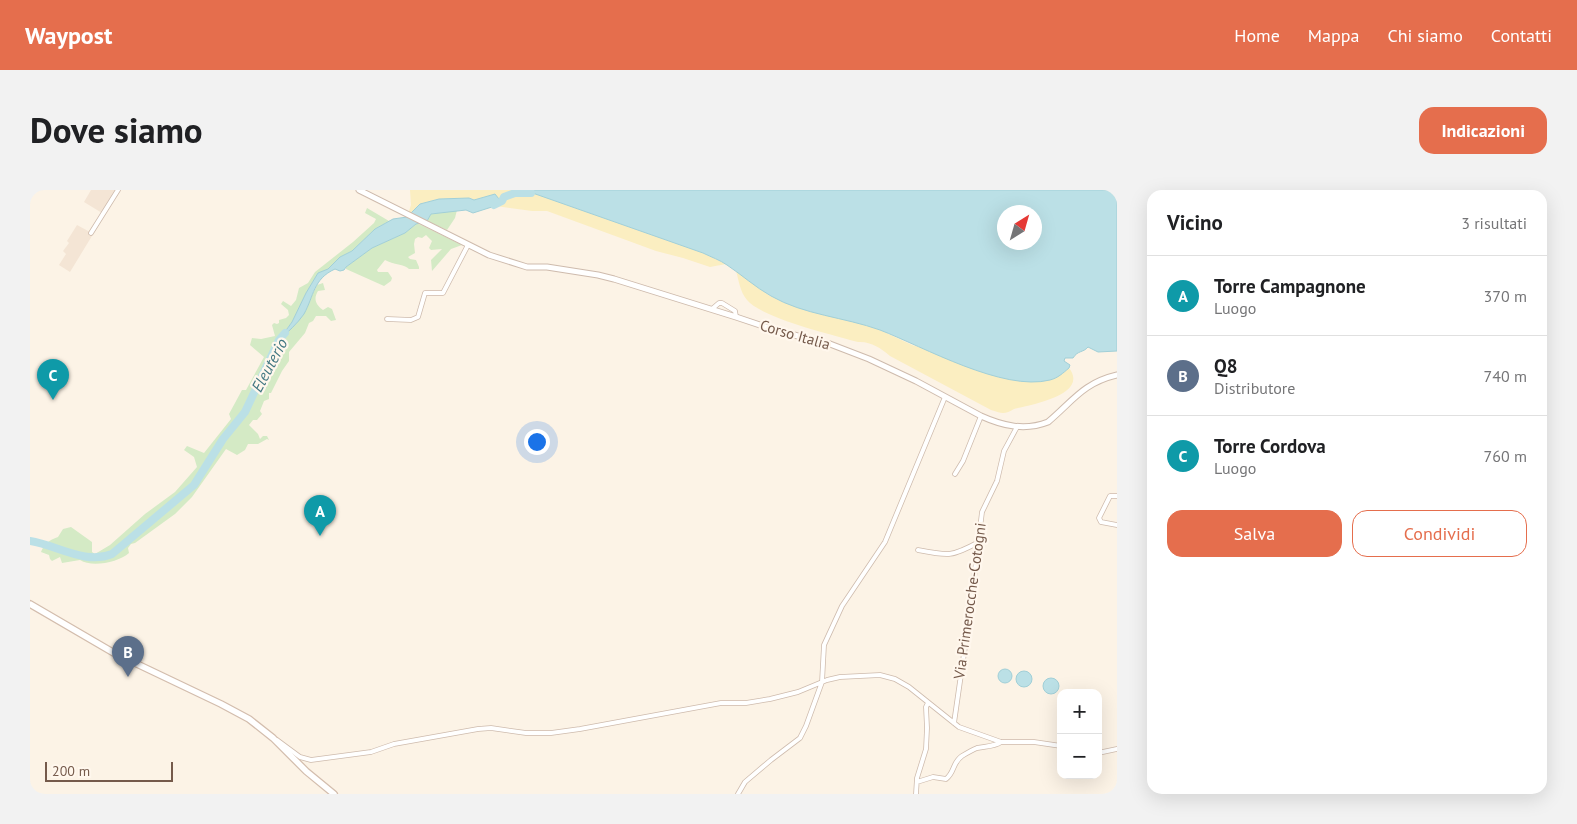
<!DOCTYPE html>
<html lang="it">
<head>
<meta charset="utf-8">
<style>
	:root { --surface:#fff; --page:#f2f2f2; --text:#202124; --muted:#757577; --line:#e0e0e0; --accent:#e56e4d }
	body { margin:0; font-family:"PT Sans",sans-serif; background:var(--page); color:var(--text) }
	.controls { position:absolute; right:15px; bottom:15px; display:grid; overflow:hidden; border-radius:10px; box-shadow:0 5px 20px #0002 }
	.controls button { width:45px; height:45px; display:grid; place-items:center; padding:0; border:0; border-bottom:1px solid var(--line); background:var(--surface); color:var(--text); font:25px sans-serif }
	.compass { position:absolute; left:967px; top:15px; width:45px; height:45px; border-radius:50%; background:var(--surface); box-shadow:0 5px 20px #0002; rotate:37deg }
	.scale { position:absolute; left:15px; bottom:12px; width:128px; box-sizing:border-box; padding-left:5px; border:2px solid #755a4b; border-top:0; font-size:14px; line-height:18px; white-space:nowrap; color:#755a4b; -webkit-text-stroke:4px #fff7ed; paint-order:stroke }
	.you { position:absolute; left:506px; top:251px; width:18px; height:18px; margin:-12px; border:4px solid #fff; border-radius:50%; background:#1a73e8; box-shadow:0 0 0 8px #1a73e833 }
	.badge { display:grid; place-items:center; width:32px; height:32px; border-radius:50%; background:var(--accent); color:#fff; font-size:16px; font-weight:700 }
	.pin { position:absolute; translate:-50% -41px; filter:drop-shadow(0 1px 2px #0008) }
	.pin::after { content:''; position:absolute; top:26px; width:18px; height:15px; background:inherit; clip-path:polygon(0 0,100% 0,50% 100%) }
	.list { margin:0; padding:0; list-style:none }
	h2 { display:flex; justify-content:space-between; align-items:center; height:65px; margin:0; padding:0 20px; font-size:21px }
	h2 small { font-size:16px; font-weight:400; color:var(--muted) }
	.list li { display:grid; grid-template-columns:32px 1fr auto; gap:15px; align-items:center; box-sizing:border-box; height:80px; padding:0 20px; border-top:1px solid var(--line) }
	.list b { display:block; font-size:19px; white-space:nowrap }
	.list p { margin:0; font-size:16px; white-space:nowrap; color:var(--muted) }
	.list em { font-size:16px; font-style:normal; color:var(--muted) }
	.actions { display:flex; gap:10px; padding:15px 20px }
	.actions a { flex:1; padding:11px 0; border:1px solid var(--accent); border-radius:15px; text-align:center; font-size:18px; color:var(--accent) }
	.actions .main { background:var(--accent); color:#fff }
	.map { position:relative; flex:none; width:1087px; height:604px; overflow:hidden; border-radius:15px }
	header { display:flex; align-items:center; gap:30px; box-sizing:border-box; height:70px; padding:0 25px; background:var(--accent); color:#fff }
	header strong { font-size:24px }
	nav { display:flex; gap:28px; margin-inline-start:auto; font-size:18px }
	.intro { display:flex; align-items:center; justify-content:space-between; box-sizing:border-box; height:120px; padding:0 30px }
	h1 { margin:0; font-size:35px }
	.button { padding:12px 22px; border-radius:15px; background:var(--accent); color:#fff; font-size:18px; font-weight:700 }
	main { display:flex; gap:30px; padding:0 30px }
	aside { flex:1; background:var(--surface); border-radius:15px; box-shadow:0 5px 20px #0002 }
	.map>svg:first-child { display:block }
</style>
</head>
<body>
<header>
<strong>Waypost</strong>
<nav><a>Home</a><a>Mappa</a><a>Chi siamo</a><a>Contatti</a></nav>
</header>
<div class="intro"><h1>Dove siamo</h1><a class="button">Indicazioni</a></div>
<main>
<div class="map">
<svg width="1087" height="604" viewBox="0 0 1087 604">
	<rect width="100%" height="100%" fill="#fcf3e6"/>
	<path fill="#f4e5d5" d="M61,0H90L40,82L29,75L36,64L33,61L39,53L37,51L47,35L60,42L72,23L54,12Z"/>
	<path fill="#d4eac5" d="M337,18L359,31L345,39L322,61L310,67L298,79L288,83L276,103L262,132L251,147L266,134L273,124L287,95L293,93L295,100L288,101C283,109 286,115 293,120L298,117L302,119L306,130L301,131L296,126H286L283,131L279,133L275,143L259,162V171L252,181L241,203H239V209L234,211L230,221L232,224L227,230H223L219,235L228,244L230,249L233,246H237L239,250L237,249L228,254H218L215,260L207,265L196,259L162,307L145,324L105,353L101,354L98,358L99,363C89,372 62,378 50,370L32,373L30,367L22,371L20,369L19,365L11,362C14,354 19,350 28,347L33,339L41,337L62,352V362L65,364L80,355L115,324L145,302L167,277L164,267L154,260L157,256L174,263L201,229L199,224L212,200H216L234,167L220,155L222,148L231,149L245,146L242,135L244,133L247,134L249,133V130L256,128L259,125L258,120L251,114L253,111L261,116L266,110L269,98L278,93L285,82L323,52L344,33L346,29L335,23Z
		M427,20L425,28L417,40L397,31L401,24Z
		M386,34H389L432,55L421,59L402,81L401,70L412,59L401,60L399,58L402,51L396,45L392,48L388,47L385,49L384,54L385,63L378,67L380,69L386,70L389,77V79H379C375,74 363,75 355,70L347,80L348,82H358L362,88L361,91L354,96L316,79V77L342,58L375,43Z"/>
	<path fill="#fbeec1" d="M380,0H494L673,63L696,74L680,77L653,68L626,61L517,21H502L465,16L472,11V9L469,10L465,4L444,10L439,8L408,9L390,14L377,27L381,15Z
		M706,81L740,106L755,113L772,119L816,129L850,140L882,155L1003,191C1018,190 1028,188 1039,178C1060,205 999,215 984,219C975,225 970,223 961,220L860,166C851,158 840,151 828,152C803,145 732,128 717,110C710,102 709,91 706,81Z"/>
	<path fill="#bbe0e6" stroke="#a1cfd7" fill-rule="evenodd" d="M494,0H1087V161L1068,162L1058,157C1053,163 1048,160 1043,168H1035L1034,171L1040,175L1039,178C1033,183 1028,188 1020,190C973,202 894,157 850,140C814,127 774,125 741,106C725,97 712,85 697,75C690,70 681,67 673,63ZM1004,22V52H974V22Z
		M465,4L469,9H472V11L465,16L443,23L436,20L401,24L397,31L386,34L375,43L342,58L316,77L314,80L310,81L305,79C283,89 284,106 274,124C267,134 258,142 249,150L262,132L276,103L288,83L298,79L310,67L322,61L345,39L363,29L377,27L390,14L409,9L439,8L444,10Z
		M968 486a7 7 0 1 1 14 0a7 7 0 1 1-14 0Z
		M986 489a8 8 0 1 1 16 0a8 8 0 1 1-16 0Z
		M1013 496a8 8 0 1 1 16 0a8 8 0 1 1-16 0Z"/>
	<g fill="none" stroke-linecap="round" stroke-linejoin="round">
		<path stroke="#bbe0e6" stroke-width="8" d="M464,15L472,11L474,7L485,3H501
			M0,351C27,355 55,375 82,364L164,295L193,249L215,222L249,150L255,143"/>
		<g stroke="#cebbad" stroke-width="5.5">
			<path id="minor" d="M61,43L88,0
				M682,119L689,113H692L705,121L706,127
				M357,129L381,130L388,127L395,103H413L438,55
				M925,284L933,271L951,226
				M1087,306H1080L1069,328L1071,332L1087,335
				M888,360C919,366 921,367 949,352
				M924,533L939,429L952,322L967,291L974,261L987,237
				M247,550L270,567L281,570L341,562L364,554L448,539L461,538L496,543H521L550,539L691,513H716L740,509L768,502L797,490L810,487L850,485L865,489L879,497L929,537L971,552H1004L1031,556
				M1068,563L1087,559
				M887,592L903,587L916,589C925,582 922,573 932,566C937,563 942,560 947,558C955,556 964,557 971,552
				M708,604L715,592L741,570L770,548L776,536L792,492L794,455L812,416L855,352L915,207
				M886,604L887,588L896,559L897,538L896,517L898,513"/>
		</g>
		<g stroke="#cebbad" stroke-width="7">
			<path id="tertiary" d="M329,0L459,65L497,77H517L568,85L584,89L706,127L748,141L800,154L839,169L886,191L951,226C973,236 995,241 1018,232C1043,211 1053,193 1087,185"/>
		</g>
		<g stroke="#d3bdad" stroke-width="8">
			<path id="secondary" d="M0,414L84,463L191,514L219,529L243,548L276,581L304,604"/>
		</g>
		<use href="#minor" stroke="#fff" stroke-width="4"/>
		<use href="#tertiary" stroke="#fff" stroke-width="5"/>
		<use href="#secondary" stroke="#fff" stroke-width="5.5"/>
	</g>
	<g text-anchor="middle" stroke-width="4.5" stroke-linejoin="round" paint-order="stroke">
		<g font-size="15" fill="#755a4b" stroke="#fff7ed">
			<text transform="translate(765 145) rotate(16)" y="5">Corso Italia</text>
			<text transform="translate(940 411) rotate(-82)" y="5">Via Primerocche-Cotogni</text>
		</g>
		<g font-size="16" font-style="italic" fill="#427782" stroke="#fff7ed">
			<text transform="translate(239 175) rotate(-62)" y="6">Eleuterio</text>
		</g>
	</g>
</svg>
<div class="controls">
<button>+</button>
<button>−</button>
</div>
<svg class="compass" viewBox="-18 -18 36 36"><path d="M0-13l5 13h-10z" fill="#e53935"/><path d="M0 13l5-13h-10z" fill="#757577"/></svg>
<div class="scale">200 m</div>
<div class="you"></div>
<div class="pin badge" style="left:290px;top:346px;background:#0f9aa8">A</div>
<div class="pin badge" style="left:98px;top:487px;background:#5c6f8a">B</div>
<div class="pin badge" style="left:23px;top:210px;background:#0f9aa8">C</div>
</div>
<aside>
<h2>Vicino<small>3 risultati</small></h2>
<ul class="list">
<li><span class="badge" style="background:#0f9aa8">A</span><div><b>Torre Campagnone</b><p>Luogo</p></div><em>370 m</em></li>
<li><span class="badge" style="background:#5c6f8a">B</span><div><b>Q8</b><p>Distributore</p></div><em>740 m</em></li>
<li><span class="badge" style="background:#0f9aa8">C</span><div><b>Torre Cordova</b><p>Luogo</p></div><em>760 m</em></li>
</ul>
<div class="actions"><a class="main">Salva</a><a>Condividi</a></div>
</aside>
</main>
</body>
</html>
